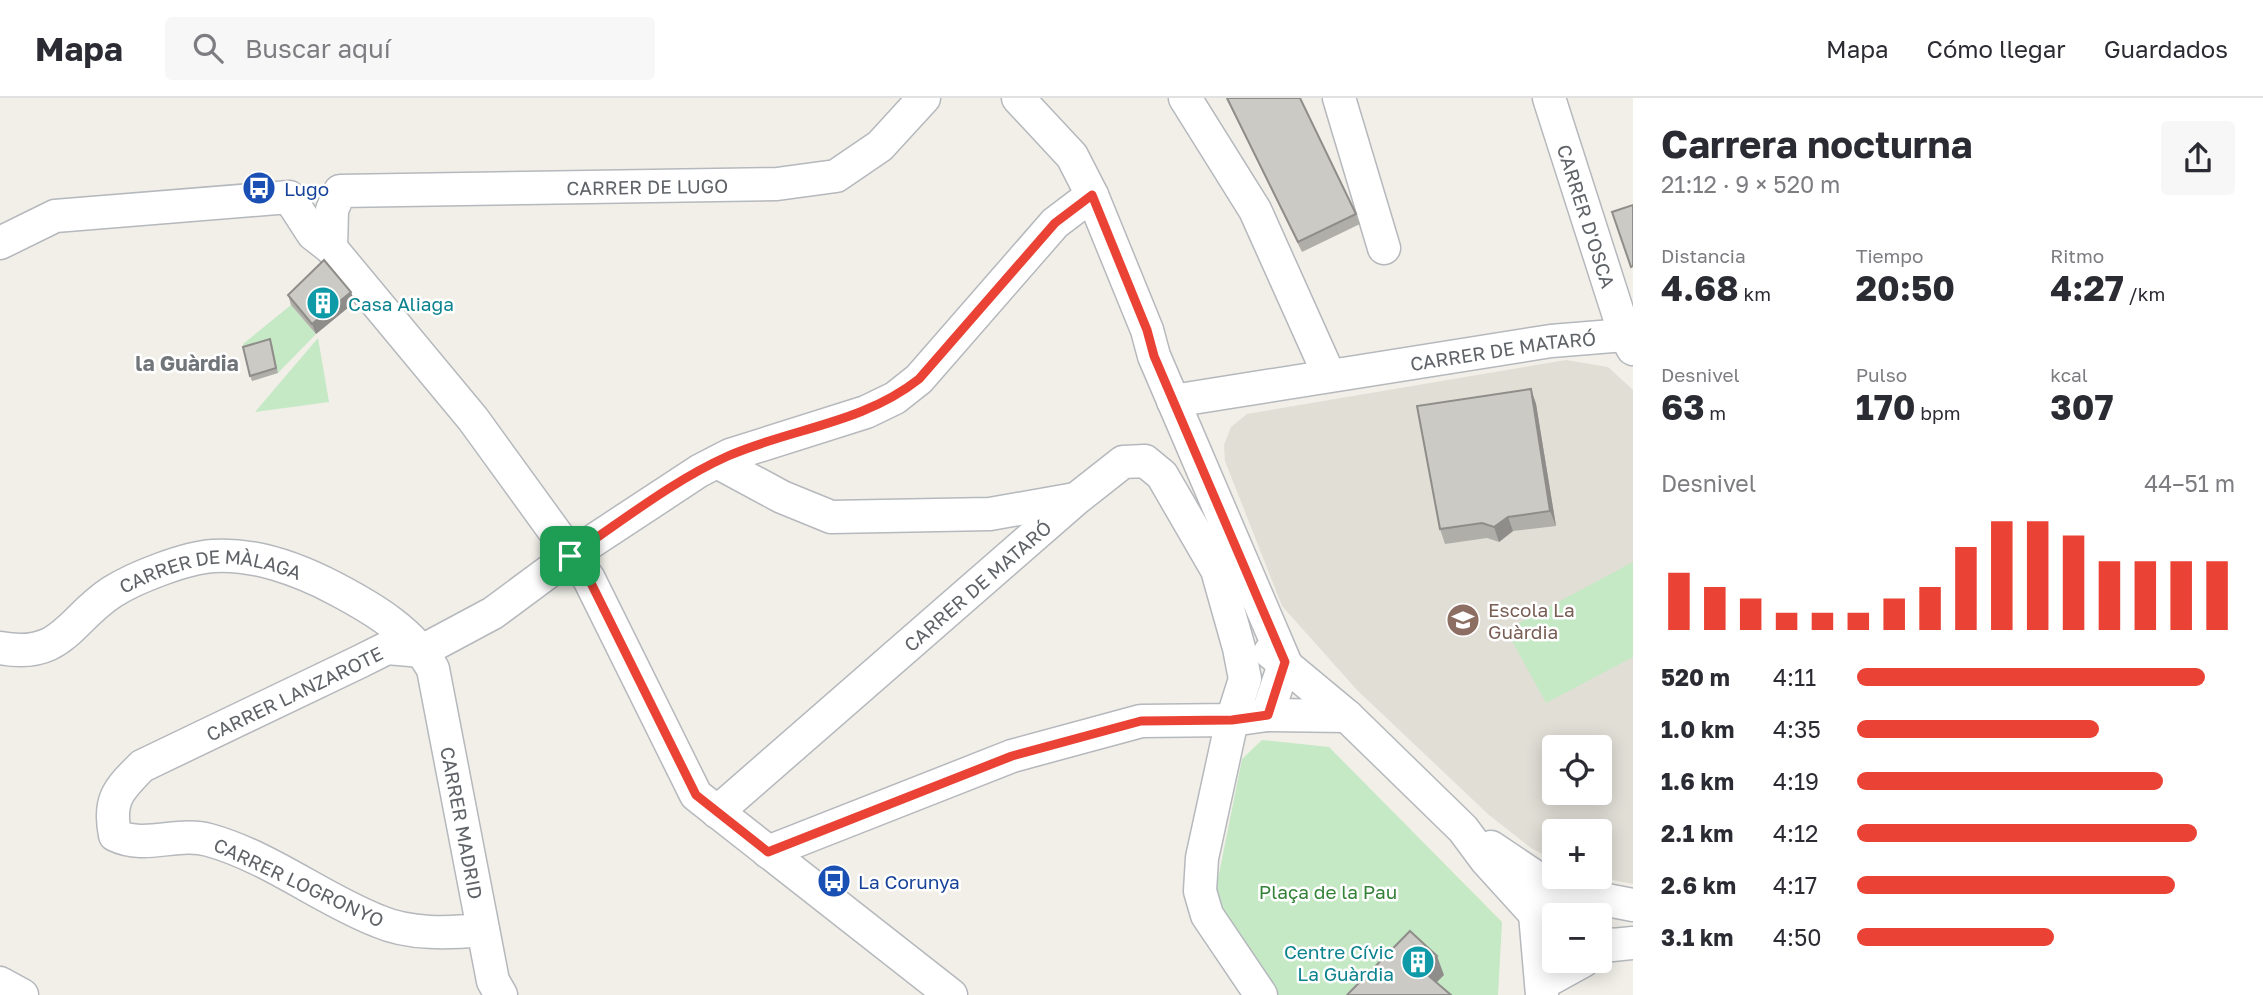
<!DOCTYPE html>
<html lang="es">
<head>
<meta charset="utf-8">
<style>
	:root { --surface:#fff; --page:#f7f7f7; --text:#2b2b33; --muted:#7c7c81; --line:#e1e1e2; --accent:#ea4335 }
	body { margin:0; font-family:"Golos Text",sans-serif; background:var(--page); color:var(--text); height:100vh; display:flex; flex-direction:column; font-size:26px; white-space:nowrap }
	* { box-sizing:border-box; margin:0 }
	p { font-size:23px; color:var(--muted) }
	.icon { flex:none; width:38px; height:38px; fill:none; stroke:currentColor; stroke-width:2; stroke-linecap:round; stroke-linejoin:round }
	.map { position:relative; flex:1; overflow:hidden }
	.details { display:flex; flex-direction:column; background:var(--surface); width:630px }
	.details>* { flex:none }
	.tools { position:absolute; left:1542px; top:637px; display:grid; gap:14px }
	.tools a { display:grid; place-items:center; width:70px; height:70px; border-radius:7px; background:var(--surface); box-shadow:0 4px 18px #0003; font-size:35px }
	.pin { position:absolute; display:grid; place-items:center; width:60px; height:60px; color:#fff; margin:-30px; border-radius:14px; box-shadow:0 4px 10px #0006 }
	.round { display:grid; place-items:center; flex:none; width:74px; height:74px; border-radius:7px; background:var(--page) }
	.summary { display:flex; align-items:center; justify-content:space-between; height:119px; padding:0 28px }
	h1 { font-size:38px; font-weight:700; line-height:52px }
	.figures { display:grid; grid-template-columns:repeat(3,1fr); gap:10px; height:119px; padding:7px 28px }
	.figures div { display:grid; align-content:center }
	.figures b { font-size:35px; font-weight:700 }
	.figures small { font-size:19px; font-weight:400 }
	.figures p { font-size:19px }
	.chart { height:196px; padding:14px 28px }
	.chart p { display:flex; justify-content:space-between }
	.chart svg { width:100%; height:126px; margin-top:7px; stroke:var(--accent); stroke-width:6 }
	ul { padding:0 28px; list-style:none; font-size:23px }
	li { display:grid; grid-template-columns:112px 84px 1fr; align-items:center; height:52px }
	li i { height:18px; border-radius:9px; background:var(--accent) }
	header { display:flex; align-items:center; gap:42px; box-sizing:border-box; height:98px; padding:0 35px; background:var(--surface); border-bottom:2px solid var(--line) }
	header strong { font-size:33px }
	nav { display:flex; gap:38px; margin-inline-start:auto; font-size:24px }
	.search { width:490px; height:63px; background:var(--page); display:flex; align-items:center; gap:18px; box-sizing:border-box; padding:0 24px; border-radius:7px; color:var(--muted); font-size:26px }
	main { display:flex; flex:1; min-height:0 }
	.map>svg:first-child { display:block }
	.education { fill:#e1ded6; fill-rule:evenodd }
	.green { fill:#c5e8c5 }
	.lines { fill:none; stroke-linecap:round; stroke-linejoin:round }
	.street-casing { stroke:#b5b8bc; stroke-width:35 }
	.street { stroke:#fff; stroke-width:32 }
	.wall { fill:#afaea9 }
	.shaded-wall { fill:#8f8d8a }
	.building { fill:#cccac5; stroke:#8f8d8a; stroke-width:2 }
	.route-casing { stroke:#fff; stroke-width:14 }
	.route { stroke:#ea4335; stroke-width:9 }
	.labels { text-anchor:middle; dominant-baseline:central; stroke-width:5; stroke-linejoin:round; paint-order:stroke }
	.street-label { font-size:19px; fill:#5f6368; stroke:#fff }
	.transit-label { font-size:19px; fill:#164399; stroke:#fff; text-anchor:start }
	.culture-label { font-size:19px; fill:#0d838f; stroke:#fff; text-anchor:start }
	.education-label { font-size:19px; fill:#785e54; stroke:#fff; text-anchor:start }
	.park-label { font-size:19px; fill:#348238; stroke:#fff }
	.neighbourhood-label { font-size:21px; font-weight:bold; fill:#70757a; stroke:#fff }
</style>
</head>
<body>
<header>
<strong>Mapa</strong>
<div class="search"><svg class="icon" aria-label="search" viewBox="0 0 24 24"><circle cx="10" cy="10" r="6"/><path d="M15 15l6 6"/></svg>Buscar aquí</div>
<nav><a>Mapa</a><a>Cómo llegar</a><a>Guardados</a></nav>
</header>
<main>
<div class="map">
<svg width="1633" height="897" viewBox="0 0 1633 897">
	<rect width="100%" height="100%" fill="#f1efe8"/>
	<path class="education" d="M1566 262 1608 269 1633 292V786L1598 779 1600 733H1554V762L1531 750 1489 717 1357 592 1282 508 1225 363 1224 347 1231 329 1247 316ZM1554 649H1600V695H1554Z"/>
	<path class="green" d="M291 207 316 236 278 275 272 247 245 254 243 246Z
		M318 240 329 304 255 314Z
		M1633 464V559L1546 605 1506 532Z
		M1262 642 1329 649 1502 824 1498 897H1276L1231 832 1215 796 1242 661Z"/>
	<g class="lines">
		<defs>
			<g id="street">
				<path d="M1018 0 1072 58 1092 97 1147 232 1154 258 1285 564 1267 617"/>
				<path d="M1185 0 1255 112 1329 277"/>
				<path d="M1339 0 1384 150"/>
				<path id="s1" d="M1549 0 1625 237 1633 251"/>
				<path d="M0 145 55 118 289 99 313 136 331 150 473 321 589 481 696 697 951 897"/>
				<path id="s2" d="M331 150 332 112 340 93 777 86 836 78 880 48 924 0"/>
				<path id="s3" d="M1173 303 1551 243 1625 237"/>
				<path d="M717 364 782 399 831 419 990 416 1075 401"/>
				<path id="s4" d="M0 550C62 562 69 522 112 494 136 479 185 460 213 458 254 455 300 472 336 491 372 510 413 534 433 571L493 883 501 897"/>
				<path d="M1270 554 1347 618 1463 731 1486 762 1535 816 1554 826"/>
				<path id="s5" d="M717 714 1076 401 1123 364 1145 363 1162 377 1217 472 1239 550 1245 581 1232 622 1202 760 1200 793 1207 817 1261 897"/>
				<path d="M1491 749 1555 792 1633 807"/>
				<path d="M768 754 1012 658 1141 623 1232 622 1267 617 1347 618"/>
				<path id="s6" d="M483 832C449 835 410 837 378 823 320 800 270 759 209 742 178 733 145 752 115 737 108 702 118 692 142 668L359 564 387 550 422 553 493 515 570 458 699 373 730 357 866 314 895 300 919 281 1055 125 1092 97"/>
				<path d="M1600 844 1612 847 1633 845"/>
				<path d="M0 885 22 897"/>
				<path d="M1543 885 1583 863"/>
				<path d="M1542 897 1535 816 1544 805"/>
			</g>
		</defs>
		<use href="#street" class="street-casing"/>
		<use href="#street" class="street"/>
	</g>
	<path class="wall" d="M1226 0H1300L1356 116 1360 126 1302 154Z
		M288 197 355 204 316 236 291 207Z
		M272 246 278 275 252 283 250 278Z
		M1531 291 1536 306 1556 428 1513 433 1499 444 1487 440 1445 446 1440 431Z"/>
	<path class="shaded-wall" d="M351 194 355 204 316 236 312 226Z
		M1531 291 1536 306 1556 428 1550 413Z
		M1508 419 1513 433 1499 444 1494 429Z
		M1437 858 1444 877 1430 891 1423 873Z"/>
	<path class="building" d="M1227 0H1300L1356 116 1298 144Z
		M1633 107V168L1631 169 1612 114Z
		M324 162 351 194 312 226 288 197Z
		M270 241 276 270 250 278 243 249Z
		M1531 291 1550 413 1508 419 1494 429 1482 425 1440 431 1417 308Z
		M1410 833 1437 858 1423 873 1451 897H1347Z"/>
	<g class="lines">
		<defs>
			<path id="route" d="M1092 97 1147 232 1154 258 1285 564 1268 617 1232 622 1141 623 1012 658 768 754 696 697 589 481 570 458C621 424 672 383 728 358 792 330 862 326 919 281L1055 125Z"/>
		</defs>
		<use href="#route" class="route-casing"/>
		<use href="#route" class="route"/>
	</g>
	<defs>
		<symbol id="bus-disc" viewBox="-11 -11 22 22"><circle r="9.5" fill="#1a4fb4" stroke="#fff"/><path d="M-5-6H5V4H4V6H2V4H-2V6H-4V4H-5ZM-3.5-4V0h7V-4ZM-3.5 1.2v1.5H-2V1.2ZM2 1.2v1.5H3.5V1.2Z" fill="#fff"/></symbol>
		<symbol id="building-disc" viewBox="-11 -11 22 22"><circle r="9.5" fill="#0f9aa8" stroke="#fff"/><path d="M-4-6H4V6H1V3H-1V6H-4ZM-2.5-4.3h1.7v1.8h-1.7ZM.8-4.3h1.7v1.8H.8ZM-2.5-1h1.7V.8h-1.7ZM.8-1h1.7V.8H.8Z" fill="#fff"/></symbol>
		<symbol id="school-disc" viewBox="-11 -11 22 22"><circle r="9.5" fill="#8d6e63" stroke="#fff"/><path d="M0-5L7-2L0 1L-7-2ZM-4 1L0 2.5L4 1V4Q0 6-4 4Z" fill="#fff"/></symbol>
	</defs>
	<g fill-rule="evenodd">
		<use href="#bus-disc" x="240" y="71" width="38" height="38"/>
		<use href="#building-disc" x="304" y="186" width="38" height="38"/>
		<use href="#school-disc" x="1444" y="503" width="38" height="38"/>
		<use href="#bus-disc" x="815" y="764" width="38" height="38"/>
		<use href="#building-disc" x="1399" y="845" width="38" height="38"/>
	</g>
	<g class="labels">
		<g class="street-label">
			<text stroke="none"><textPath href="#s2" startOffset="366">CARRER DE LUGO</textPath></text>
			<text stroke="none"><textPath href="#s1" startOffset="124">CARRER D'OSCA</textPath></text>
			<text stroke="none"><textPath href="#s3" startOffset="334">CARRER DE MATARÓ</textPath></text>
			<text stroke="none"><textPath href="#s4" startOffset="236">CARRER DE MÀLAGA</textPath></text>
			<text stroke="none"><textPath href="#s5" startOffset="345">CARRER DE MATARÓ</textPath></text>
			<text stroke="none"><textPath href="#s6" startOffset="637">CARRER LANZAROTE</textPath></text>
			<text stroke="none"><textPath href="#s4" startOffset="653">CARRER MADRID</textPath></text>
			<text transform="translate(299 784) rotate(25)">CARRER LOGRONYO</text>
		</g>
		<g class="transit-label">
			<text x="284" y="90">Lugo</text>
			<text x="858" y="783">La Corunya</text>
		</g>
		<g class="culture-label">
			<text x="348" y="205">Casa Aliaga</text>
			<text x="1394" y="853" text-anchor="end">Centre Cívic<tspan x="1394" dy="22">La Guàrdia</tspan></text>
		</g>
		<g class="education-label">
			<text x="1488" y="511">Escola La<tspan x="1488" dy="22">Guàrdia</tspan></text>
		</g>
		<g class="park-label">
			<text x="1328" y="793">Plaça de la Pau</text>
		</g>
		<g class="neighbourhood-label">
			<text x="187" y="265">la Guàrdia</text>
		</g>
	</g>
</svg>
<div class="tools">
<a><svg class="icon" aria-label="locate" viewBox="0 0 24 24"><circle cx="12" cy="12" r="6"/><path d="M12 2v4M12 18v4M2 12h4M18 12h4"/></svg></a>
<a>+</a>
<a>−</a>
</div>
<div class="pin" style="left:570px;top:458px;background:#1e9e55"><svg class="icon" aria-label="arrive" viewBox="0 0 24 24"><path d="M6 21V4h12l-3 4 3 4H6"/></svg></div>
</div>
<section class="details">
<div class="summary"><div><h1>Carrera nocturna</h1><p>21:12 · 9 × 520 m</p></div><a class="round"><svg class="icon" aria-label="share" viewBox="0 0 24 24"><path d="M12 15V3M7 8l5-5 5 5M5 13v7h14v-7"/></svg></a></div>
<div class="figures">
<div><p>Distancia</p><b>4.68<small> km</small></b></div>
<div><p>Tiempo</p><b>20:50</b></div>
<div><p>Ritmo</p><b>4:27<small> /km</small></b></div>
</div>
<div class="figures">
<div><p>Desnivel</p><b>63<small> m</small></b></div>
<div><p>Pulso</p><b>170<small> bpm</small></b></div>
<div><p>kcal</p><b>307</b></div>
</div>
<div class="chart"><p><span>Desnivel</span>44–51 m</p>
<svg viewBox="0 0 160 44" preserveAspectRatio="none"><path d="M5 44V24M15 44V29M25 44V33M35 44V38M45 44V38M55 44V38M65 44V33M75 44V29M85 44V15M95 44V6M105 44V6M115 44V11M125 44V20M135 44V20M145 44V20M155 44V20"/></svg>
</div>
<ul>
<li><b>520 m</b>4:11<i style="width:92%"></i></li>
<li><b>1.0 km</b>4:35<i style="width:64%"></i></li>
<li><b>1.6 km</b>4:19<i style="width:81%"></i></li>
<li><b>2.1 km</b>4:12<i style="width:90%"></i></li>
<li><b>2.6 km</b>4:17<i style="width:84%"></i></li>
<li><b>3.1 km</b>4:50<i style="width:52%"></i></li>
</ul>
</section>
</main>
</body>
</html>
